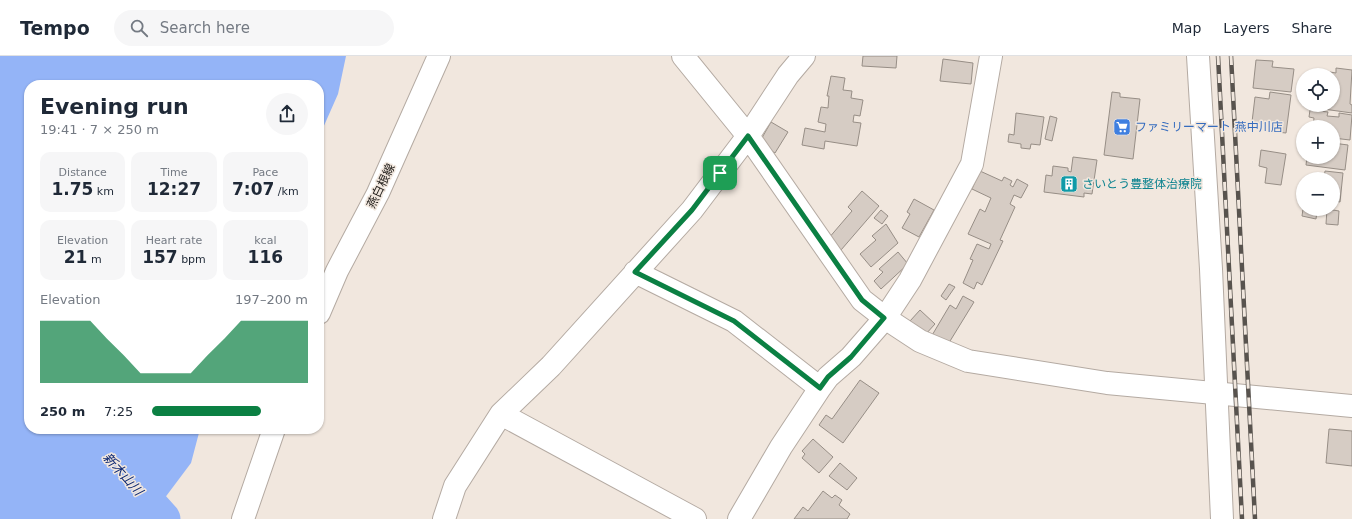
<!DOCTYPE html>
<html lang="en">
<head>
<meta charset="utf-8">
<style>
	:root { --surface:#fff; --page:#f6f6f7; --text:#1f2937; --muted:#747a83; --line:#e0e1e3; --accent:#0b8043 }
	body { margin:0; font-family:"DejaVu Sans","Noto Sans JP",sans-serif; background:var(--page); color:var(--text); height:100vh; display:flex; flex-direction:column; font-size:15px; white-space:nowrap }
	* { box-sizing:border-box; margin:0 }
	p { font-size:13px; color:var(--muted) }
	.icon { flex:none; width:22px; height:22px; fill:none; stroke:currentColor; stroke-width:2; stroke-linecap:round; stroke-linejoin:round }
	.map { position:relative; flex:1; overflow:hidden }
	.details { position:absolute; left:24px; top:24px; width:300px; height:354px; display:flex; flex-direction:column; background:var(--surface); border-radius:16px; box-shadow:0 1px 3px #0004 }
	.details>* { flex:none }
	.controls { position:absolute; left:1296px; top:12px; display:grid; gap:8px }
	.controls a { display:grid; place-items:center; width:44px; height:44px; border-radius:50%; background:var(--surface); box-shadow:0 1px 3px #0004; font-size:20px }
	.pin { position:absolute; display:grid; place-items:center; width:34px; height:34px; color:#fff; margin:-17px; border-radius:8px; box-shadow:0 2px 6px #0006 }
	.round { display:grid; place-items:center; flex:none; width:42px; height:42px; border-radius:21px; background:var(--page) }
	.head { display:flex; align-items:center; justify-content:space-between; height:68px; padding:0 16px }
	h1 { font-size:22px; font-weight:700; line-height:30px }
	.figures { display:grid; grid-template-columns:repeat(3,1fr); gap:6px; height:68px; padding:4px 16px }
	.figures div { display:grid; align-content:center; border-radius:10px; background:var(--page); text-align:center }
	.figures b { font-size:17px; font-weight:700 }
	.figures small { font-size:11px; font-weight:400 }
	.figures p { font-size:11px }
	.chart { height:112px; padding:8px 16px }
	.chart p { display:flex; justify-content:space-between }
	.chart svg { width:100%; height:72px; margin-top:4px; fill:var(--accent); opacity:.7 }
	ul { padding:0 16px; list-style:none; font-size:13px }
	li { display:grid; grid-template-columns:64px 48px 1fr; align-items:center; height:30px }
	li i { height:10px; border-radius:5px; background:var(--accent) }
	header { display:flex; align-items:center; gap:24px; box-sizing:border-box; height:56px; padding:0 20px; background:var(--surface); border-bottom:1px solid var(--line) }
	header strong { font-size:19px }
	nav { display:flex; gap:22px; margin-inline-start:auto; font-size:14px }
	.search { width:280px; height:36px; background:var(--page); display:flex; align-items:center; gap:10px; box-sizing:border-box; padding:0 14px; border-radius:22px; color:var(--muted); font-size:15px }
	.map>svg:first-child { display:block }
	.water { fill:#94b4f7 }
	.lines { fill:none; stroke-linecap:round; stroke-linejoin:round }
	.river { stroke:#94b4f7; stroke-width:35 }
	.building { fill:#d6ccc4; stroke:#978e86 }
	.minor-casing { stroke:#b4aaa2; stroke-width:24 }
	.tertiary-casing { stroke:#b4aaa2; stroke-width:24 }
	.secondary-casing { stroke:#b4aaa2; stroke-width:24 }
	.minor { stroke:#fff; stroke-width:22 }
	.tertiary { stroke:#fff; stroke-width:22 }
	.secondary { stroke:#fff; stroke-width:22 }
	.rail-casing { stroke:#58534e; stroke-width:4.5 }
	.rail { stroke:#f1e7de; stroke-width:3; stroke-dasharray:9; stroke-linecap:butt }
	.route-casing { stroke:#fff; stroke-width:8 }
	.route { stroke:#0b8043; stroke-width:5 }
	.labels { text-anchor:middle; dominant-baseline:central; stroke-width:3; stroke-linejoin:round; paint-order:stroke }
	.shop-label { font-size:12px; fill:#366cbe; stroke:#f1e7de; text-anchor:start }
	.culture-label { font-size:12px; fill:#0d838f; stroke:#f1e7de; text-anchor:start }
	.street-label { font-size:12px; fill:#1d1a17; stroke:#f1e7de }
	.water-label { font-size:13px; font-style:italic; fill:#0e2973; stroke:#f1e7de }
</style>
</head>
<body>
<header>
<strong>Tempo</strong>
<div class="search"><svg class="icon" aria-label="search" viewBox="0 0 24 24"><circle cx="10" cy="10" r="6"/><path d="M15 15l6 6"/></svg>Search here</div>
<nav><a>Map</a><a>Layers</a><a>Share</a></nav>
</header>
<div class="map">
<svg width="1352" height="463" viewBox="0 0 1352 463">
	<rect width="100%" height="100%" fill="#f1e7de"/>
	<path class="water" d="M0 0H346L338 38 319 81V29H29V373H200L191 407 149 463H0Z"/>
	<g class="lines">
		<path class="river" d="M82 373 163 463"/>
	</g>
	<path class="building" d="M863 0H897L896 12 862 10Z
		M943 3 973 7 971 28 940 25Z
		M1256 4 1273 5 1272 11 1294 13 1291 36 1253 32Z
		M1336 12 1352 14 1350 48 1352 49V57L1309 51V49H1333V19H1329L1330 16 1336 17Z
		M831 20 845 22 843 34 852 35 851 42 863 44 860 60 854 59 853 66 861 67 857 90 825 85 824 93 802 89 805 72 825 76 826 68 818 66 821 51 828 52 829 40H827Z
		M1112 36 1120 37V41L1140 43 1133 103 1104 99Z
		M1270 36 1291 39 1286 77 1268 75V68L1252 66 1255 41 1269 43Z
		M1310 54 1328 56 1327 60 1339 61V57L1352 59 1350 84 1333 82V71H1313L1314 62 1309 61Z
		M1016 57 1044 61 1040 89 1031 88 1030 93 1021 92V88L1008 86 1009 78 1014 79Z
		M1050 60 1057 62 1052 85 1045 83Z
		M771 66 788 76 775 97 759 87Z
		M1333 87 1348 89 1345 114 1306 109 1307 101H1333Z
		M1261 94 1286 98 1281 129 1265 127 1267 112 1259 110Z
		M1073 101 1097 104 1092 138 1084 137V141L1044 136 1046 119 1052 120 1053 110 1068 112V115L1071 116Z
		M980 115 1002 125 1004 121 1012 125 1010 129 1013 131 1017 123 1028 129 1021 142 1014 139 1010 148 1015 151 1000 184 1003 185 982 229 977 226 974 233 963 227 973 204 970 203 977 188 989 193 991 188 968 178 980 153 985 156 991 142 972 133Z
		M1325 115 1343 117 1340 146 1333 145V123H1324Z
		M862 135 879 150 841 194 828 183 852 155 848 151Z
		M914 143 934 154 919 181 902 172 910 158 907 156Z
		M1303 153 1317 155 1316 163 1302 160Z
		M1327 153 1339 155 1338 169 1326 168Z
		M881 154 888 160 882 168 874 162Z
		M886 168 898 187 871 211 860 198 876 184 872 180Z
		M898 196 908 208 881 233 874 225 883 216 879 213Z
		M949 228 955 231 946 244 941 240Z
		M963 240 974 246 947 290 931 281 950 249 956 253Z
		M920 254 935 268 925 279 910 265Z
		M860 324 879 337 843 387 819 369 826 359 832 363Z
		M1329 373 1352 375V410L1326 407Z
		M813 383 833 401 819 417 802 402 805 398 802 395Z
		M840 407 857 422 847 434 829 420Z
		M823 435 832 442 835 439 842 444 839 449 850 458 847 463H794L803 451 808 455Z"/>
	<g class="lines">
		<defs>
			<path id="minor" d="M683 0 748 80 862 244 885 262 920 285 968 305 1107 327 1352 350
				M635 216 734 265 820 332
				M501 358 695 463
				M444 463 455 430 501 358 551 310 692 154 748 80 788 19 804 0
				M739 463 781 391 820 332 828 321 851 301 885 262"/>
			<path id="tertiary" d="M1198 0 1211 213 1222 463
				M885 262 910 224 972 108 991 0"/>
			<path id="secondary" d="M319 257 337 215 378 137 439 0
				M243 463 274 373"/>
		</defs>
		<use href="#minor" class="minor-casing"/>
		<use href="#tertiary" class="tertiary-casing"/>
		<use href="#secondary" class="secondary-casing"/>
		<use href="#minor" class="minor"/>
		<use href="#tertiary" class="tertiary"/>
		<use href="#secondary" class="secondary"/>
		<defs>
			<path id="rail" d="M1218 0 1242 463
				M1231 0 1255 463"/>
		</defs>
		<use href="#rail" class="rail-casing"/>
		<use href="#rail" class="rail"/>
	</g>
	<g class="lines">
		<defs>
			<path id="route" d="M748 80 862 244 884 262 851 301 828 321 820 332 734 265 635 216 692 154Z"/>
		</defs>
		<use href="#route" class="route-casing"/>
		<use href="#route" class="route"/>
	</g>
	<defs>
		<symbol id="supermarket-square" viewBox="-11 -11 22 22"><rect x="-9" y="-9" width="18" height="18" rx="4" fill="#3f7fe0" stroke="#f1e7de"/><path d="M-6-5.5h2.5l.6 2H6L4.5 2H-2.5L-4.4-4H-6ZM-1.5 3.2a1.3 1.3 0 1 0 .1 0ZM3 3.2a1.3 1.3 0 1 0 .1 0Z" fill="#fff"/></symbol>
		<symbol id="building-square" viewBox="-11 -11 22 22"><rect x="-9" y="-9" width="18" height="18" rx="4" fill="#0f9aa8" stroke="#f1e7de"/><path d="M-4-6H4V6H1V3H-1V6H-4ZM-2.5-4.3h1.7v1.8h-1.7ZM.8-4.3h1.7v1.8H.8ZM-2.5-1h1.7V.8h-1.7ZM.8-1h1.7V.8H.8Z" fill="#fff"/></symbol>
	</defs>
	<g fill-rule="evenodd">
		<use href="#supermarket-square" x="1112" y="61" width="20" height="20"/>
		<use href="#building-square" x="1059" y="118" width="20" height="20"/>
	</g>
	<g class="labels">
		<g class="shop-label">
			<text x="1135" y="71">ファミリーマート 燕中川店</text>
		</g>
		<g class="culture-label">
			<text x="1082" y="128">さいとう豊整体治療院</text>
		</g>
		<g class="street-label">
			<text transform="translate(381 130) rotate(-64)">燕白根線</text>
		</g>
		<g class="water-label">
			<text transform="translate(123 418) rotate(48)">新木山川</text>
		</g>
	</g>
</svg>
<div class="controls">
<a><svg class="icon" aria-label="locate" viewBox="0 0 24 24"><circle cx="12" cy="12" r="6"/><path d="M12 2v4M12 18v4M2 12h4M18 12h4"/></svg></a>
<a>+</a>
<a>−</a>
</div>
<div class="pin" style="left:720px;top:117px;background:#1e9e55"><svg class="icon" aria-label="arrive" viewBox="0 0 24 24"><path d="M6 21V4h12l-3 4 3 4H6"/></svg></div>
<section class="details">
<div class="head"><div><h1>Evening run</h1><p>19:41 · 7 × 250 m</p></div><a class="round"><svg class="icon" aria-label="share" viewBox="0 0 24 24"><path d="M12 15V3M7 8l5-5 5 5M5 13v7h14v-7"/></svg></a></div>
<div class="figures">
<div><p>Distance</p><b>1.75<small> km</small></b></div>
<div><p>Time</p><b>12:27</b></div>
<div><p>Pace</p><b>7:07<small> /km</small></b></div>
</div>
<div class="figures">
<div><p>Elevation</p><b>21<small> m</small></b></div>
<div><p>Heart rate</p><b>157<small> bpm</small></b></div>
<div><p>kcal</p><b>116</b></div>
</div>
<div class="chart"><p><span>Elevation</span>197–200 m</p>
<svg viewBox="0 0 160 44" preserveAspectRatio="none"><path d="M0 44V6L10 6L20 6L30 6L40 17L50 27L60 38L70 38L80 38L90 38L100 27L110 17L120 6L130 6L140 6L150 6L160 6V44z"/></svg>
</div>
<ul>
<li><b>250 m</b>7:25<i style="width:70%"></i></li>
</ul>
</section>
</div>
</body>
</html>
